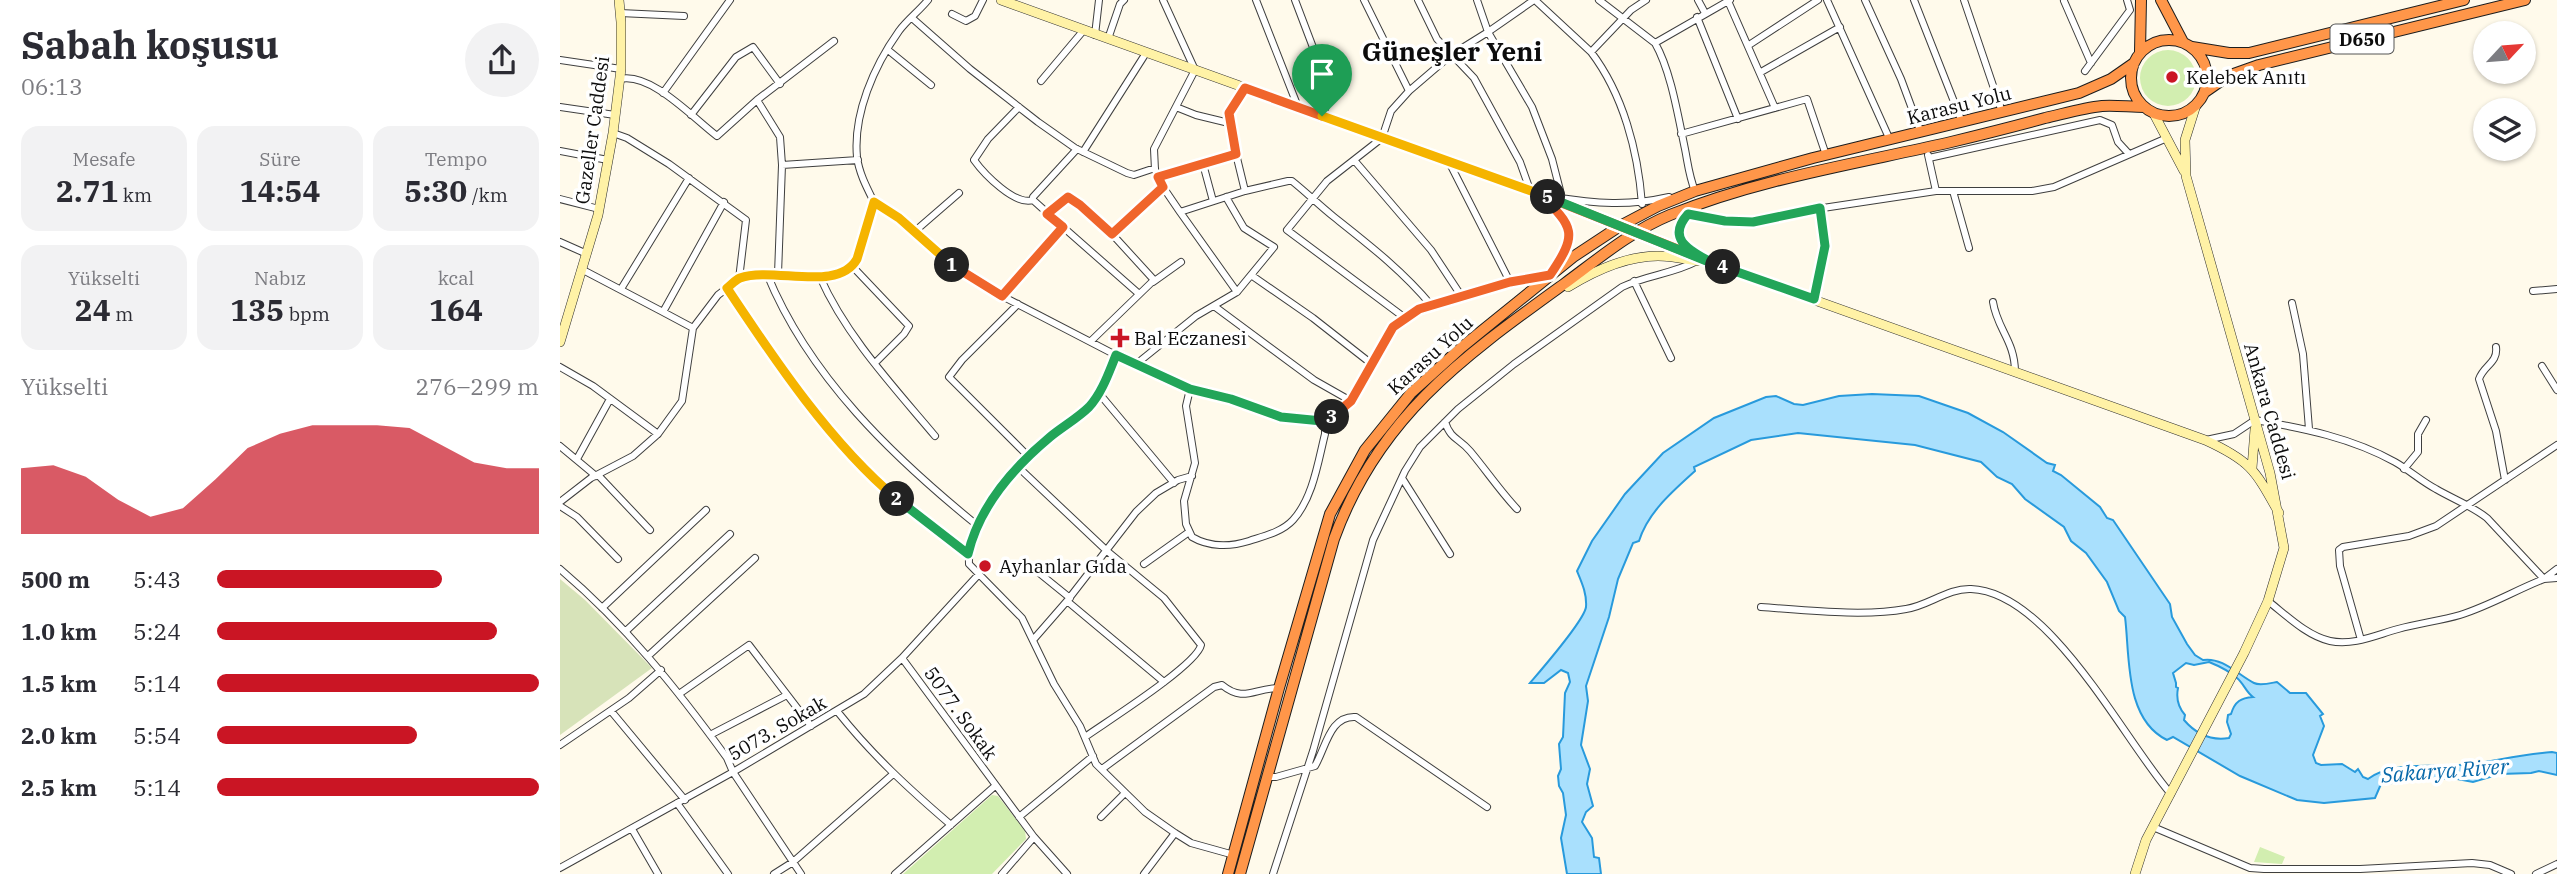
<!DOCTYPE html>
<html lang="tr">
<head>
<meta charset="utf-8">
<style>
	:root { --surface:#fff; --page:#f2f2f3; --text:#2b2b33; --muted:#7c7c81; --accent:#ca1524 }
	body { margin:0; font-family:"IBM Plex Serif",serif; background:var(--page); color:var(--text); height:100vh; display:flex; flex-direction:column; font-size:26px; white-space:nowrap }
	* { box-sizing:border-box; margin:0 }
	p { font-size:23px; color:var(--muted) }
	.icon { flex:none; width:38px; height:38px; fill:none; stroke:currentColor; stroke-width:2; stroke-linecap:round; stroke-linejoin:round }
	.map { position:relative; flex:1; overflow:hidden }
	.drawer { display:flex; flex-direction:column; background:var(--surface); width:560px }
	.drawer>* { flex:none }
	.needle { width:46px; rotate:64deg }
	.buttons { position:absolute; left:1913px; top:21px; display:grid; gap:14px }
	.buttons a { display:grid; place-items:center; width:63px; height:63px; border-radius:50%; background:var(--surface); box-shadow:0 2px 5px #0004; font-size:35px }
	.pin { position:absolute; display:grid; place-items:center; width:60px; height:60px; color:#fff; margin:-72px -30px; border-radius:50% 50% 50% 0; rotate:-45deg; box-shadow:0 0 7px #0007 }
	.pin .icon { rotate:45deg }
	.km { position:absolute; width:35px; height:35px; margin:-18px; border-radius:50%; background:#222; color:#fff; font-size:19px; line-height:35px; text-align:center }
	.round { display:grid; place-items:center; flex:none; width:74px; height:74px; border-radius:37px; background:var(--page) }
	.headline { display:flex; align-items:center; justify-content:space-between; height:119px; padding:0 21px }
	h1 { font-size:38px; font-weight:700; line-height:52px }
	.metrics { display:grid; grid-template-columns:repeat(3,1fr); gap:10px; height:119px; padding:7px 21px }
	.metrics div { display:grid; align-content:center; border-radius:18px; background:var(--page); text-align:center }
	.metrics b { font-size:30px; font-weight:700 }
	.metrics small { font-size:19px; font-weight:400 }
	.metrics p { font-size:19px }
	.chart { height:196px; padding:14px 21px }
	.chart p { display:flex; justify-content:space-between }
	.chart svg { width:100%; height:126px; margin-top:7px; fill:var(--accent); opacity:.7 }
	ul { padding:0 21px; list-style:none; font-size:23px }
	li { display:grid; grid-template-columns:112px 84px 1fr; align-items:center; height:52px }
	li i { height:18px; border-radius:9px; background:var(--accent) }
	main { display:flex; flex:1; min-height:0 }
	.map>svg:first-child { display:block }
	.green { fill:#d2eeb0 }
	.cemetery { fill:#d7e3b9 }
	.water { fill:#a9e0fd; stroke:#289adc; stroke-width:2; fill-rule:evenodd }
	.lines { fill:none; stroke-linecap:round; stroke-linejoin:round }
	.street-casing { stroke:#3f3f3f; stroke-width:8 }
	.secondary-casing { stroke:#2e2e2e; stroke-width:10 }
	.highway-casing { stroke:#1d1d1d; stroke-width:12 }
	.street { stroke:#fff; stroke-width:6 }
	.secondary { stroke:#fff2a6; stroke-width:9 }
	.highway { stroke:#ff9649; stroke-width:10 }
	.split-1-casing { stroke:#fff; stroke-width:14 }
	.split-2-casing { stroke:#fff; stroke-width:14 }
	.split-3-casing { stroke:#fff; stroke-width:14 }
	.split-4-casing { stroke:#fff; stroke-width:14 }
	.split-5-casing { stroke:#fff; stroke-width:14 }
	.split-6-casing { stroke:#fff; stroke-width:14 }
	.split-1 { stroke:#f0652b; stroke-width:9 }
	.split-2 { stroke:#f5b400; stroke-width:9 }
	.split-3 { stroke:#22a559; stroke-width:9 }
	.split-4 { stroke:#f0652b; stroke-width:9 }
	.split-5 { stroke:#22a559; stroke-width:9 }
	.split-6 { stroke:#f5b400; stroke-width:9 }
	.poi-dot { fill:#ca1524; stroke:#fff; stroke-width:2.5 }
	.labels { text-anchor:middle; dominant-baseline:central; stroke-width:7; stroke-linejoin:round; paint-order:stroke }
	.shield { fill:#fff; stroke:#555; stroke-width:2 }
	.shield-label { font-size:18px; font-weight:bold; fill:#0c0c0c }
	.poi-label { font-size:19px; fill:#0c0c0c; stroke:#fff; text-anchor:start }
	.street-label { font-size:19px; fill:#0c0c0c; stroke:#fff }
	.water-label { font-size:21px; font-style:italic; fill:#0869aa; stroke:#fff }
	.district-label { font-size:26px; font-weight:bold; fill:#0c0c0c; stroke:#fff }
</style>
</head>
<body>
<main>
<section class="drawer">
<div class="headline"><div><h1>Sabah koşusu</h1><p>06:13</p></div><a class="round"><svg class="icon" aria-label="share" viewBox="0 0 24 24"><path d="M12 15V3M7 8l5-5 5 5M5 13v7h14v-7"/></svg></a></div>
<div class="metrics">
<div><p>Mesafe</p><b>2.71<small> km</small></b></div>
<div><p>Süre</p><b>14:54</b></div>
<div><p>Tempo</p><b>5:30<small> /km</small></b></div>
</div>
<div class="metrics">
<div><p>Yükselti</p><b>24<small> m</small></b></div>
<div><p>Nabız</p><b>135<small> bpm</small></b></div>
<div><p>kcal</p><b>164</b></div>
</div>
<div class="chart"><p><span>Yükselti</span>276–299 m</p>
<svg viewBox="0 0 160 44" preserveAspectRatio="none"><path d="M0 44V21L10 20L20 24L30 32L40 38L50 35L60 25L70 14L80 9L90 6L100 6L110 6L120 7L130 13L140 19L150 21L160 21V44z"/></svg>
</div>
<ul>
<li><b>500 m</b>5:43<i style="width:70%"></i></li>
<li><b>1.0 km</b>5:24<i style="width:87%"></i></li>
<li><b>1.5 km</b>5:14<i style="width:100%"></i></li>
<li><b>2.0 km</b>5:54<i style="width:62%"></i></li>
<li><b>2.5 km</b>5:14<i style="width:100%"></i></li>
</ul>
</section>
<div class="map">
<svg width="1997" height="874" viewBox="0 0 1997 874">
	<rect width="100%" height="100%" fill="#fffaeb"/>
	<path class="green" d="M1580 78a28 28 0 1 1 56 0a28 28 0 1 1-56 0Z
		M432 795 438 796 465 831 466 839 432 874H343Z
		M1700 847 1725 857 1722 864 1694 862Z"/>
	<path class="cemetery" d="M0 579 25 600 92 668 0 735Z"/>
	<path class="water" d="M1312 394 1359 396 1408 413 1443 432 1487 463 1495 465 1493 471 1501 475 1540 507 1547 518 1553 520 1610 604 1612 617 1627 644 1635 655 1643 660C1663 657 1678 675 1694 683 1700 686 1711 683 1717 682L1730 693H1746L1763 714 1760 716 1764 726 1753 755 1756 763 1761 765 1782 764 1795 772 1798 769 1803 777 1808 779C1834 760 1879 768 1912 764 1939 760 1965 754 1992 752L1997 753V775L1979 771 1971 773 1940 774 1913 782 1892 778 1821 784 1815 798 1764 803 1737 800 1680 776 1613 737 1607 740C1564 719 1570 655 1565 617L1559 611 1547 582 1526 553 1511 541 1504 527 1465 499 1452 484 1437 477 1421 462 1355 445 1238 433 1191 440 1134 467 1135 471C1113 491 1088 512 1079 541L1073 543 1058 579 1049 617 1026 686 1028 701 1021 745 1030 769 1027 784 1033 806 1026 812 1022 822 1032 838 1034 857 1039 858 1041 874H1007L1001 838 1006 815 1003 793 999 786 998 776 1001 769 999 744 1003 737 1005 693 1010 682 1008 673 1001 670 984 683H970C981 670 1024 621 1026 607 1027 594 1022 583 1017 571L1032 541 1065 494 1103 453 1154 418 1206 397 1216 396 1234 404 1243 405 1279 396ZM1649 662C1659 666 1669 671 1677 678 1684 684 1686 692 1693 697 1681 698 1675 701 1671 714L1668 715 1667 722 1671 734 1669 738C1651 741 1636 734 1624 720L1625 715C1618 707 1616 698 1618 688L1616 687V683L1613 673 1626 663 1634 665Z"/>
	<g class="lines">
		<defs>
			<path id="street" d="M603 0 635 70 594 149 595 170 603 187
				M696 0 738 107
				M735 0 765 79 767 104 762 116
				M804 0 849 91
				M858 0 877 39 914 78 960 162 970 190
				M917 0 928 32 972 107 992 159 1002 198
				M975 0 1031 52
				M1039 0 1095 43 1170 0
				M1138 0 1145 13
				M1267 0 1330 140
				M1305 0 1341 79 1361 133
				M1354 0 1402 122
				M1404 0 1442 112
				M1168 1 1215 108
				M1504 1 1531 63
				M60 13 124 16
				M392 14 406 21 415 16 423 0
				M1137 17 1178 119
				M352 18 410 69 478 122 515 148 567 173 574 175 595 168
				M535 35 539 0
				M548 39 560 4 564 0
				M1095 43C1111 71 1118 116 1125 149 1128 164 1129 176 1135 191L1133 192
				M1189 45 1258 0
				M328 50 371 85
				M0 60 61 69
				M1525 71 1570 10 1567 0
				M1201 72 1280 27
				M60 79C91 72 133 118 157 136L197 100
				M481 81 523 31
				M103 93 170 0
				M0 107 55 115
				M459 107 428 139 414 160C424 174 455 206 473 200
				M616 107 636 115 669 123
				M131 115 176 57 193 47 220 84
				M53 133 67 138 109 164 186 220 179 279
				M1121 134 1247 99 1266 155
				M0 151 48 160
				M523 152 586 53
				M676 154 669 113 685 88
				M1368 155 1376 191
				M1369 158 1540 120 1552 125 1558 142 1569 154
				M794 160 871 250 902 297
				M889 162 950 282
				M643 164 653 201
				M222 165 220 137 197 100 274 41
				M598 177 676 154 685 191
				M1393 191 1409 248
				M666 197 684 228 714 247 677 292
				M995 197C1035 204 1070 206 1109 197
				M984 198C1011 223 1018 235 995 267
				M0 199 39 209
				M314 202 339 218 386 261 442 296 575 365 630 389 671 399 721 417 762 420 771 418 791 401 833 327 859 308 950 282 988 275
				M1082 204C1078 151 1063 94 1031 52L1071 10 1086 0
				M487 214 508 197 520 205 552 234
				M1128 214 1165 221 1193 222 1243 211 1376 191H1472L1494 187 1607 138
				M503 227 578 293
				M354 232 399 193
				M0 242 27 254
				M293 267 349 326 344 334 315 363
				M23 270 103 312
				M207 274C249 377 333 457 418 526
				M218 274 222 165 298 160
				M691 275 753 318 813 365
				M260 277C286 336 334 387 375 436
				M1074 281 1111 358
				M593 282 621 262
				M167 288C210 353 257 420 311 476 340 506 376 529 408 554
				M61 289 129 178
				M1973 291 1997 289
				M442 296 503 227 473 200V197L517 149
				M1254 299 1265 246 1260 208
				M1433 302C1437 329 1455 341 1455 372
				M1732 303 1743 354 1749 429
				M458 304 402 360 389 377 468 456
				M654 306 754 380 791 401
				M845 318 727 230 767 181 822 138 831 111 849 91 891 55 928 32 974 0
				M133 328 103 312 164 202
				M531 341 594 280 552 234 603 187 620 212
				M1936 347C1938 363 1924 365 1919 379L1936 431 1945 480
				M556 355C549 372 542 393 529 407 518 419 492 435 478 447 450 471 407 525 409 564L462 618 494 684 520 726 536 764 585 812 615 833 631 843 674 855
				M575 365 636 316 677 292 620 212 685 191 728 181H732C747 193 759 205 774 217 808 244 843 271 871 305
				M1982 366 1997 390
				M0 367 33 386 98 434
				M630 389 626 406 635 463 624 501 626 524 632 537C649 547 670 547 689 541 704 536 722 532 733 520 753 498 758 462 765 434V426L771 418
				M538 392 614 483
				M885 422C891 440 899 438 910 451 926 470 940 491 957 509
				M1646 440 1674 434 1695 420C1743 428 1792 438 1835 462 1849 470 1861 481 1876 489 1893 499 1912 506 1927 518L1984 579C1956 590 1929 606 1900 615 1880 621 1859 623 1838 629 1816 635 1793 646 1770 641 1747 636 1726 615 1708 601
				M0 446 36 476
				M17 459 50 399
				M458 467 547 551 604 598 641 645C637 665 546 722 525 737
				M1844 469 1858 452V434L1866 420
				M38 475 90 530
				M842 478 890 554
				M0 502 31 478 73 456 98 434 122 401 133 328 158 295 179 279 218 274 260 277 283 274 293 267 297 259 314 202C307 188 299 173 297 157 293 114 314 66 339 31 347 20 359 11 368 0
				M0 506 17 517 58 559
				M468 564 510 598
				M584 564 629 532
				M0 569C65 624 117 689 167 758L173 772 241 874
				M1997 569 1984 579 1997 578
				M507 601 604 682
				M1201 607C1245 610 1303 617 1346 609 1368 606 1388 588 1411 589 1490 592 1563 739 1611 794
				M42 608 146 510
				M66 631 170 534
				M473 640 507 601 576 512 596 493 618 480 632 476
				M1801 640 1780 566 1779 550 1783 547 1849 536 1876 526 1997 445
				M88 656 195 558
				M342 658 474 837 507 874
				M119 694 189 645 251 726
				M51 711 125 800
				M277 711C312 755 349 789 391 825
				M150 735 227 695
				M0 745 69 698 101 670
				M542 769 654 687 662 685C684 703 694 688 719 688
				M707 777H716L755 766C766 747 770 715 796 717L927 807
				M117 803 168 874
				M459 817 533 756
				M541 817 565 793
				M1593 827 1690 868 1704 869H1800L1912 863 1930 865 1951 874
				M72 829 98 874
				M0 868 173 772 304 694 342 658 419 574
				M214 874 233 862 332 775
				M335 874 435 786
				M442 874 474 837
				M584 874 615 833
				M713 874 753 751 813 540 845 471 860 447 898 409 954 364 1062 287C1086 275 1113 274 1137 261
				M1976 874 1997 864"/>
			<path id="secondary" d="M441 0 980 194 1154 264 1645 440C1691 461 1695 470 1719 513
				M1594 114 1624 171
				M1135 252C1110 238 1119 222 1137 207
				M1008 287C1034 271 1067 256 1098 256 1111 256 1125 259 1138 261
				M0 342 38 215 53 133 61 69V22L59 0
				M1692 468 1695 429
				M1575 874 1586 840 1684 653 1708 601 1724 548 1710 473 1626 176 1625 140 1636 105"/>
			<path id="highway" d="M1601 0 1623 42
				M1571 78a38 38 0 1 1 76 0a38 38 0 1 1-76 0Z
				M1632 47 1669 53H1689L1904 0
				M1580 52 1581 0
				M1645 92 1668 76 1699 65 1965 0
				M668 874 719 688 770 514 805 450 851 393 902 347 1013 257 1060 226 1098 206 1135 191 1253 158 1519 93 1551 79 1574 63
				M680 874 774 539C818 417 903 357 1004 284 1038 259 1071 231 1110 215 1199 179 1294 164 1387 143 1420 135 1452 127 1485 118 1503 114 1523 108 1542 106 1555 105 1570 107 1584 107"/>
		</defs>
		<use href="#street" class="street-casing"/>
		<use href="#secondary" class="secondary-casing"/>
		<use href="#highway" class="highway-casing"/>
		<use href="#street" class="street"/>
		<use href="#secondary" class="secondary"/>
		<use href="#highway" class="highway"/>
	</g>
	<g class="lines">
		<defs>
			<path id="split-1" d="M392 265 442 296 503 227 487 214 508 197 520 205 552 234 603 187 598 177 676 154 669 113 685 88 762 116"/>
			<path id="split-2" d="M337 499C271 444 214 359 167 288 171 285 175 280 180 278 213 266 278 293 297 259L314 202 339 218 392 265"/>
			<path id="split-3" d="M337 499 408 554C419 507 454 467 490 437 502 427 518 418 529 407 542 393 549 372 556 355L630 389 671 399 721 417 762 421 772 417"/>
			<path id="split-4" d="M772 417 791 401 833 327 859 309 950 282 990 275C1018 234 1015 227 979 194L1163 267"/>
			<path id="split-5" d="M988 197 1154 264C1134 252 1104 241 1128 214L1165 221 1193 222 1260 208 1265 246 1254 299 1163 267"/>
			<path id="split-6" d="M762 116 988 197"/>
		</defs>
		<use href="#split-1" class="split-1-casing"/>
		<use href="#split-2" class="split-2-casing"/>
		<use href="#split-3" class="split-3-casing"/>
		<use href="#split-4" class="split-4-casing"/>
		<use href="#split-5" class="split-5-casing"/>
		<use href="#split-6" class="split-6-casing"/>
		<use href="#split-1" class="split-1"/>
		<use href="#split-2" class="split-2"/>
		<use href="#split-3" class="split-3"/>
		<use href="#split-4" class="split-4"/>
		<use href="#split-5" class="split-5"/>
		<use href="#split-6" class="split-6"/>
	</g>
	<g class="poi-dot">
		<circle cx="1612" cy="77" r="7"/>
		<path d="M556.5 327.5h7v7h7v7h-7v7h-7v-7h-7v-7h7z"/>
		<circle cx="425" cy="566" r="7"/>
	</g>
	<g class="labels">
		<rect class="shield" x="1770.5" y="24.5" width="63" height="29" rx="5"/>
		<g class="shield-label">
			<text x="1802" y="39">D650</text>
		</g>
		<g class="poi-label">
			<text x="1626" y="77">Kelebek Anıtı</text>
			<text x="574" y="338">Bal Eczanesi</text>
			<text x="439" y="566">Ayhanlar Gıda</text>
		</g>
		<g class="street-label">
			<text transform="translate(1399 105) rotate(-14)">Karasu Yolu</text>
			<text transform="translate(32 130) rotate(-82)">Gazeller Caddesi</text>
			<text transform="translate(870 355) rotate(-42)">Karasu Yolu</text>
			<text transform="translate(1710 411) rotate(74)">Ankara Caddesi</text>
			<text transform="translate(401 713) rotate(54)">5077. Sokak</text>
			<text transform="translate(217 728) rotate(-30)">5073. Sokak</text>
		</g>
		<g class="water-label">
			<text transform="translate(1885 770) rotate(-4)">Sakarya River</text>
		</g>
		<g class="district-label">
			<text x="892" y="51">Güneşler Yeni</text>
		</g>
	</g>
</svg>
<div class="buttons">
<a><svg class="needle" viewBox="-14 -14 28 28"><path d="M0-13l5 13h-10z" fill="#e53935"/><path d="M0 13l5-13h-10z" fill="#7c7c81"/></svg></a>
<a><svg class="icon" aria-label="layers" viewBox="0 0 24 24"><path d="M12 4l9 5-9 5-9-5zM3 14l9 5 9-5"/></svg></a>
</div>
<div class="pin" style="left:762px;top:116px;background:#1e9e55"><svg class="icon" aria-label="arrive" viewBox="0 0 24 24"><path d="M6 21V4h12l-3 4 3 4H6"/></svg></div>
<b class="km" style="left:392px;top:265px">1</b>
<b class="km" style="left:337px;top:499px">2</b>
<b class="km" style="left:772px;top:417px">3</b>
<b class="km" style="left:1163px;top:267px">4</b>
<b class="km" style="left:988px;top:197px">5</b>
</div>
</main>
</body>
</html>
